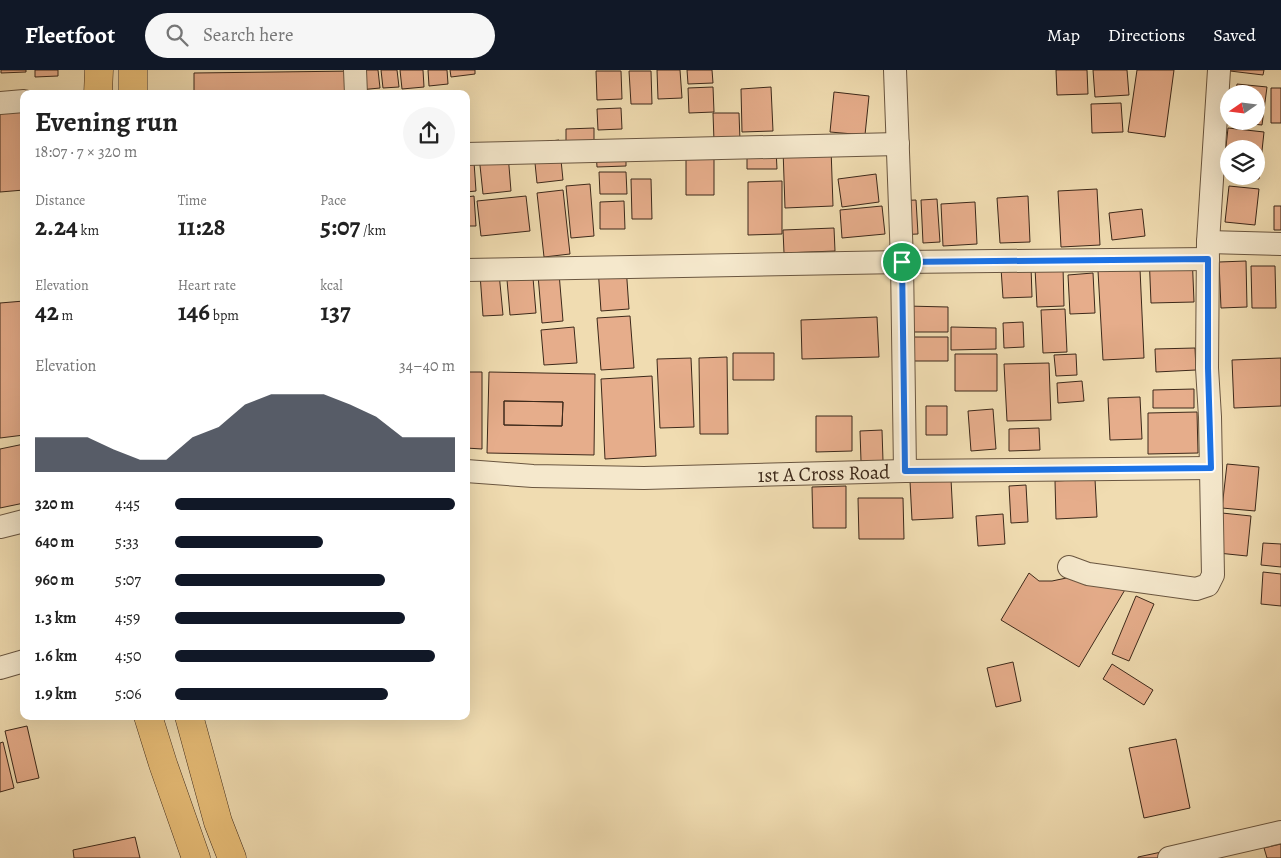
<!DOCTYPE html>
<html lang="en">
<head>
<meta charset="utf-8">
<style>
	:root { --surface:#fff; --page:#f6f6f6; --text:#222; --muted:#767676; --accent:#111827 }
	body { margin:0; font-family:Alegreya,serif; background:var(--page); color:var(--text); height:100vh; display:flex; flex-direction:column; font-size:19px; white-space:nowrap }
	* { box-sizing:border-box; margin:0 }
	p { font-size:16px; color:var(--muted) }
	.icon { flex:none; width:28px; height:28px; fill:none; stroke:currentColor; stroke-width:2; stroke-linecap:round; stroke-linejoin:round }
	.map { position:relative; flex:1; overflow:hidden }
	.details { position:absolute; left:20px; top:20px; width:450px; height:630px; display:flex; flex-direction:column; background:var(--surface); border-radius:10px; box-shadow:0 5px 20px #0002 }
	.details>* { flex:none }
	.needle { width:32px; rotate:256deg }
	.fabs { position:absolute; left:1220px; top:15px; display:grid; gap:10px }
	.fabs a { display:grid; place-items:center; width:45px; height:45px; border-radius:50%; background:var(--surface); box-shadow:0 5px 20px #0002; font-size:25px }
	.pin { position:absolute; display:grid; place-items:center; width:42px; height:42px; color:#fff; margin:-21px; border:2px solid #fff; border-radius:50%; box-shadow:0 1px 5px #0007 }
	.round { display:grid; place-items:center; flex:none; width:52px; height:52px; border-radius:26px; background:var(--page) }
	.headline { display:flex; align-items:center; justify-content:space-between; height:85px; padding:0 15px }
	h1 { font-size:28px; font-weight:700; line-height:38px }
	.stats { display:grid; grid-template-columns:repeat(3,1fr); gap:8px; height:85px; padding:5px 15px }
	.stats div { display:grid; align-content:center }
	.stats b { font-size:25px; font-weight:700 }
	.stats small { font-size:14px; font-weight:400 }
	.stats p { font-size:14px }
	.chart { height:140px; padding:10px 15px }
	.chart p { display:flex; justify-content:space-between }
	.chart svg { width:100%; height:90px; margin-top:5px; fill:var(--accent); opacity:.7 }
	ul { padding:0 15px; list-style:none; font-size:16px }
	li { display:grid; grid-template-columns:80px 60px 1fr; align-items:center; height:38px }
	li i { height:12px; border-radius:6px; background:var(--accent) }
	header { display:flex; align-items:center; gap:30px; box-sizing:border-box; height:70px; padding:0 25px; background:var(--accent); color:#fff }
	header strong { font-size:24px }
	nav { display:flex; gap:28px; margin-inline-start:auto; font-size:18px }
	.search { width:350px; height:45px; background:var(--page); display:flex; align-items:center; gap:12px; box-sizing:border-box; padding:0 18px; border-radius:28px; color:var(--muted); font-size:19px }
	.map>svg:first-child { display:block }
	.building { fill:#e6ad8b; stroke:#3d291a; fill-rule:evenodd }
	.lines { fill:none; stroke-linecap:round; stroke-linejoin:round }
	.minor-casing { stroke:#6a5640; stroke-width:24 }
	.major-casing { stroke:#3d291a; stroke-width:29 }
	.minor { stroke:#f5e8cc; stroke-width:22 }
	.major { stroke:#e8be78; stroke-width:28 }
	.route-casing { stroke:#fff; stroke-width:10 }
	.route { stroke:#1a73e8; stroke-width:6 }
	.labels { text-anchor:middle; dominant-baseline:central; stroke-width:4; stroke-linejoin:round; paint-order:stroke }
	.street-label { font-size:20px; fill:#3d291a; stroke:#f5e8cc }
</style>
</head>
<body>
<header>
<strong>Fleetfoot</strong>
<div class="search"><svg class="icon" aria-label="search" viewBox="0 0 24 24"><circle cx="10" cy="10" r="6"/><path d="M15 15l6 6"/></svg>Search here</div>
<nav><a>Map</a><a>Directions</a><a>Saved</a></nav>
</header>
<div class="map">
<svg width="1281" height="788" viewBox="0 0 1281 788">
	<rect width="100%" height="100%" fill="#f0dcb1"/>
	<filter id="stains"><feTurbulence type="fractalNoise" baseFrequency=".004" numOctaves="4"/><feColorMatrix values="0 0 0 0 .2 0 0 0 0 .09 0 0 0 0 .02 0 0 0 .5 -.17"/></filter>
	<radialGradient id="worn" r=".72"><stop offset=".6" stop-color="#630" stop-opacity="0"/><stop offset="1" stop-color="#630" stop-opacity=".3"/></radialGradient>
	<path class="building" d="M1 0H26V2L1 3Z
		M35 0H58V6L35 7Z
		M357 0H378L380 18 359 20Z
		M381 0H397L399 17 383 18Z
		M400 0H423L424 17 402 19Z
		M428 0H447L448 14 429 16Z
		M450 0H475V4L451 7Z
		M657 0H680L682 28 658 29Z
		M687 0H712L713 13 688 14Z
		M1056 0H1087L1088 24 1057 25Z
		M1093 0H1127L1129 25 1095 27Z
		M1137 0H1174L1165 67 1128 62Z
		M1230 0H1264L1263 5 1230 1Z
		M356 1 357 24H194V3Z
		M596 1H621L622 29 597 30Z
		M629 1H651L652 34H631Z
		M1237 14 1267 17 1262 55 1233 52 1256 51V24H1236Z
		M713 17 714 42 689 43 688 18Z
		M771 17 773 61 742 62 741 19Z
		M1271 18H1281V53H1271Z
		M834 22 869 26 865 65 830 62Z
		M1121 33 1123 62 1092 63 1091 34Z
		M621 38 622 59 598 60 597 39Z
		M24 41V120L0 122V44Z
		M713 43H739L740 71H714Z
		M594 58V74H566V59Z
		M1228 58 1264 62 1259 109 1234 106H1256V79H1229V106L1223 105Z
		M559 70 563 110 537 113 533 73Z
		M831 78 833 136 785 138 783 79Z
		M747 79H776L777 99H747Z
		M626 80V96L597 97 596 81Z
		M508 84 511 121 483 124 479 86Z
		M686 85H714V125H686Z
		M466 92H474L476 121 466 122Z
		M599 102H626L627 124H600Z
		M876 104 879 132 842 137 838 109Z
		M631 109H651L652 149H632Z
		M782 111V164L748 165V112Z
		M590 114 594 166 571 168 566 116Z
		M1229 116 1259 119 1255 155 1225 152Z
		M1097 119 1100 175 1061 177 1058 121Z
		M563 120 570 184 544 187 537 123Z
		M474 126 476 156H466V127Z
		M526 126 530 161 481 166 477 131Z
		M1028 126 1030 172 1000 173 997 128Z
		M937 129 940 172 923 173 921 130Z
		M916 130 918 164 893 165 892 131Z
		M624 131 625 159H600V132Z
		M975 132 977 174 943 176 941 134Z
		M882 136 885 164 842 168 840 140Z
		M1274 136H1281V160H1274Z
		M1142 139 1145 166 1112 170 1109 143Z
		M834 158 835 181 784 183 783 160Z
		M1192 183 1194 232 1151 233 1149 184Z
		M558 191 563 251 542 253 537 193Z
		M1246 191 1247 237 1221 238 1219 192Z
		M532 196 536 243 510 245 506 198Z
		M626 196 629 239 601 241 598 198Z
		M1031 196 1032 227 1003 228 1001 198Z
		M1251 196H1275L1276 238H1252Z
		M1063 197 1064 236 1037 237 1035 198Z
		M1140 199 1144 288 1103 290 1098 201Z
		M499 203 503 245 483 246 480 204Z
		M1093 203 1095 243 1070 244 1068 205Z
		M24 231V365L0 368V233Z
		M906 236 948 237V262H906Z
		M1065 239 1067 282 1043 283 1041 240Z
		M630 246 634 298 601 300 597 248Z
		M877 247 879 287 802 289 801 250Z
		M1023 252 1024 277 1004 278 1003 253Z
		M574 257 577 293 544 295 541 260Z
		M951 257 996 258V279L951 280Z
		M904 267H948V291H904Z
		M1195 278 1196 300 1156 302 1155 279Z
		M733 283H774V310H733Z
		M955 284H997V321H955Z
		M1076 284 1077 305 1056 306 1054 285Z
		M727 287 728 364H700L699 288Z
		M691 288 694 357 660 358 657 289Z
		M1281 288V336L1234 338 1232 290Z
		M1049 293 1051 350 1007 351 1004 294Z
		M466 302H482V379L466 378Z
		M489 302 595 304 594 385 487 383ZM504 331 563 332 562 356 504 355Z
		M652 306 656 386 605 389 601 309Z
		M1082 311 1084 331 1058 333 1057 313Z
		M1194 319V338H1153V320Z
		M1140 327 1142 369 1110 370 1108 328Z
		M504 331 563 332 562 356 504 355Z
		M926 336H947V365H926Z
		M993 339 996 379 971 381 968 341Z
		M1197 342 1198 383 1148 384V343Z
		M816 346H852V381L816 382Z
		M1039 358 1040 380 1009 381V359Z
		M882 360 883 391H861L860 361Z
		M24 374V433L0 438V379Z
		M1227 394 1259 397 1255 441 1222 438Z
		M951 409 953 448 912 450 910 411Z
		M1095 409 1097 447 1056 449 1055 411Z
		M1026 415 1028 452 1011 453 1009 416Z
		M846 416V458H813L812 417Z
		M858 428H903L904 469H859Z
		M1222 443 1251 446 1247 486 1218 483Z
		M1003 444 1005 474 978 476 976 446Z
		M1263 473 1281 474V497L1261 495Z
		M1105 500 1129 513 1079 597 1001 550 1029 503 1039 511H1052Z
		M1263 502 1281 504V536L1261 534Z
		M1136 526 1154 534 1129 591 1112 584Z
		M1013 592 1021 631 996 637 987 598Z
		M1112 594 1153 620 1144 635 1103 609Z
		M27 656 39 708 17 713 5 661Z
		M1176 669 1190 738 1144 748 1129 678Z
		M3 672 14 718 0 722V673Z
		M135 767 140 788H74L73 780Z
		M1281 774V788H1267L1264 778Z
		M1180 778 1182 788H1138V787Z"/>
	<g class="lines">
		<defs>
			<g id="minor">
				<path d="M355 0 356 24"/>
				<path d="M895 0 902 192 905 401"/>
				<path d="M0 33 24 31"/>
				<path d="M466 84 898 74"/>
				<path d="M1208 172 1281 174"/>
				<path d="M466 200 902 192 1208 189"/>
				<path id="s1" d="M466 401 533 406 644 408 905 401 1211 398"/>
				<path d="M0 457 24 451"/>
				<path d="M1069 497 1088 504 1196 519 1208 515 1213 505 1210 347 1207 298 1208 172 1219 0"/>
				<path d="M0 598 24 591"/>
				<path d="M1169 788 1281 762"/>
			</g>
			<path id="major" d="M98 24 99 0
				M133 24V0
				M148 646 163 694 196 788
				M189 646 218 752 232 788"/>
		</defs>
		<use href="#minor" class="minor-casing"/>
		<use href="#major" class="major-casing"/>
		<use href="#minor" class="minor"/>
		<use href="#major" class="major"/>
	</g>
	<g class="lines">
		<defs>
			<path id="route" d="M1208 189V298L1211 398 905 401 902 192Z"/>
		</defs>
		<use href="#route" class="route-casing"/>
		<use href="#route" class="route"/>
	</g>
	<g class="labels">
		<g class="street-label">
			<text stroke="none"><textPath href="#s1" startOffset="358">1st A Cross Road</textPath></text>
		</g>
	</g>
	<rect width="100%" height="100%" filter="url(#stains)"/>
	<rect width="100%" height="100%" fill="url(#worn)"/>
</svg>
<div class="fabs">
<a><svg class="needle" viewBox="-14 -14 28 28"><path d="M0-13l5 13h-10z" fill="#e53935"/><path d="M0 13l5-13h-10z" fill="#767676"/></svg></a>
<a><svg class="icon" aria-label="layers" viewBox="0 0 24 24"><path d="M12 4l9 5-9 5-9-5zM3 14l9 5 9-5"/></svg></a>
</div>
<div class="pin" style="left:902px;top:192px;background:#1e9e55"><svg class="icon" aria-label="arrive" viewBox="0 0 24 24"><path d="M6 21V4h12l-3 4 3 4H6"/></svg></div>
<section class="details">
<div class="headline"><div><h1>Evening run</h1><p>18:07 · 7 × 320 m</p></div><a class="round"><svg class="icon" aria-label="share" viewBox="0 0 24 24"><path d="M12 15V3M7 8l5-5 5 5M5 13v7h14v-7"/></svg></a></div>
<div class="stats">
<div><p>Distance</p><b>2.24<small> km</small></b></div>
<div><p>Time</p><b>11:28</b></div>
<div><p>Pace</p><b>5:07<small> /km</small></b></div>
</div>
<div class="stats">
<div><p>Elevation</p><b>42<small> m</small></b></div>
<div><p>Heart rate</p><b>146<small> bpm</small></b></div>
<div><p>kcal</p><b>137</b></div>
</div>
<div class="chart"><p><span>Elevation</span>34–40 m</p>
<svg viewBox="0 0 160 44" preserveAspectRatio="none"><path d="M0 44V27L10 27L20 27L30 33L40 38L50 38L60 27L70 22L80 11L90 6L100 6L110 6L120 11L130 17L140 27L150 27L160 27V44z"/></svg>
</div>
<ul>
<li><b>320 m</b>4:45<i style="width:100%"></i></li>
<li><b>640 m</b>5:33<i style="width:53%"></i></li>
<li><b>960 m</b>5:07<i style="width:75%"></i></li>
<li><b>1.3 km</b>4:59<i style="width:82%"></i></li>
<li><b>1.6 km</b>4:50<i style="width:93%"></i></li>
<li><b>1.9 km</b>5:06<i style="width:76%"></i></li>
</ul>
</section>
</div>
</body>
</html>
